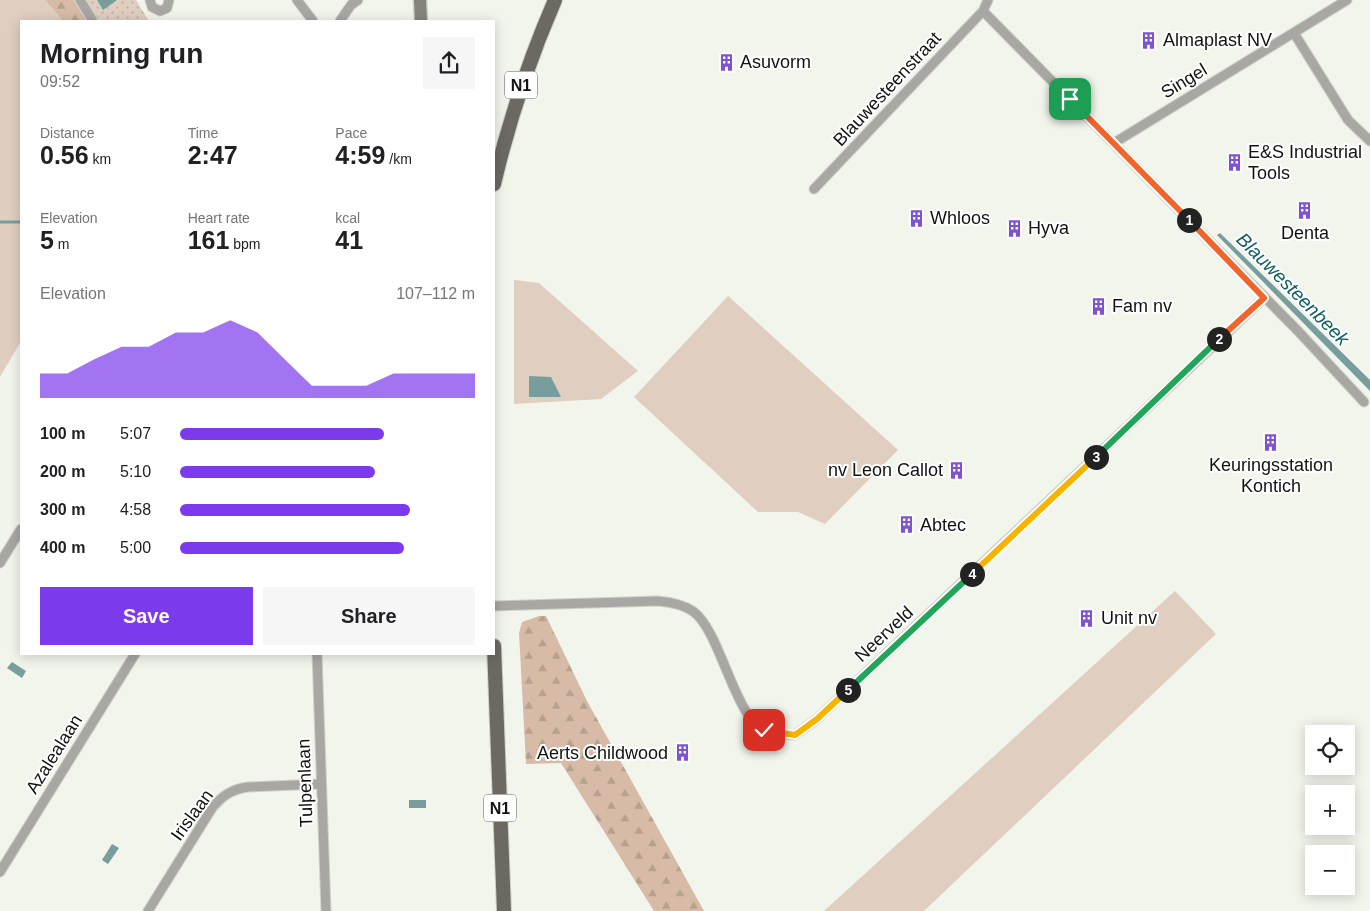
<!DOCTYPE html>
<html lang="en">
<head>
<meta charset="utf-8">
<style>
	:root { --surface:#fff; --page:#f6f6f6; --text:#202124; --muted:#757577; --accent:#7c3aed }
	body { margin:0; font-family:Helvetica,sans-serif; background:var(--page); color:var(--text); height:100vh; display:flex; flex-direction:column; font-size:19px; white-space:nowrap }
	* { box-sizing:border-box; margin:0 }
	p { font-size:16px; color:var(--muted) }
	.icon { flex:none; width:28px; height:28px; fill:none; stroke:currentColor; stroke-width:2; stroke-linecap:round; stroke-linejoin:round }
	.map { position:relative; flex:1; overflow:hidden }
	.sheet { position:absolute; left:20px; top:20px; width:475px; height:635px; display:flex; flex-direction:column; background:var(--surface); border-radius:0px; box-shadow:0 2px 12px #0003 }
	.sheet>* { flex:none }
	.controls { position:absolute; left:1305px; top:725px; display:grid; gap:10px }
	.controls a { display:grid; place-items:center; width:50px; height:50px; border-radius:0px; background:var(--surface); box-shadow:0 2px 12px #0003; font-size:25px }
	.pin { position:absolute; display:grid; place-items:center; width:42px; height:42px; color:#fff; margin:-21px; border-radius:10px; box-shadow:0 2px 8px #0006 }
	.km { position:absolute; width:25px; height:25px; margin:-12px; border-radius:50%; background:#222; color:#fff; font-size:14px; line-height:25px; text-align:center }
	.round { display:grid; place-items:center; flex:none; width:52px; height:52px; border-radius:0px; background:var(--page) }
	.head { display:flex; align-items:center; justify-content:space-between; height:85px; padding:0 20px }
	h1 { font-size:28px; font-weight:700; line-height:38px }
	.metrics { display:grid; grid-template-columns:repeat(3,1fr); gap:8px; height:85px; padding:5px 20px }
	.metrics div { display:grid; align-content:center }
	.metrics b { font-size:25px; font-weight:700 }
	.metrics small { font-size:14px; font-weight:400 }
	.metrics p { font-size:14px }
	.chart { height:140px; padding:10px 20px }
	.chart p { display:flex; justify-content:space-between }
	.chart svg { width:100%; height:90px; margin-top:5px; fill:var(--accent); opacity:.7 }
	.button { display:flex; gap:10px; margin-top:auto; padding:10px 20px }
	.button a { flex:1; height:58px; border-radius:0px; background:var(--accent); color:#fff; font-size:20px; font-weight:700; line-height:58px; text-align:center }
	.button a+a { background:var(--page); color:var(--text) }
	ul { padding:0 20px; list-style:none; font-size:16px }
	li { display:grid; grid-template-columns:80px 60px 1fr; align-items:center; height:38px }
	li i { height:12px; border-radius:6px; background:var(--accent) }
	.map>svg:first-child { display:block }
	.green { fill:#e0cec1 }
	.forest { fill:url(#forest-firs) }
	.park { fill:url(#park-dots) }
	.water { fill:#779e9c }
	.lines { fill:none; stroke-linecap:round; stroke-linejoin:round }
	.stream { stroke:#779e9c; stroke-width:3 }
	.street-casing { stroke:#ced1c9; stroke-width:11 }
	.secondary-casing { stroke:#ced1c9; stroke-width:15 }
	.primary-casing { stroke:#ced1c9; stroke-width:16 }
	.street { stroke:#a9a7a4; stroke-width:9 }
	.secondary { stroke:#84837d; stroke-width:12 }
	.primary { stroke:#6b6962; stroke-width:14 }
	.split-1-casing { stroke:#fff; stroke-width:10 }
	.split-2-casing { stroke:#fff; stroke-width:10 }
	.split-3-casing { stroke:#fff; stroke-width:10 }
	.split-4-casing { stroke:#fff; stroke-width:10 }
	.split-5-casing { stroke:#fff; stroke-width:10 }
	.split-6-casing { stroke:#fff; stroke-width:10 }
	.split-1 { stroke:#f0652b; stroke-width:6 }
	.split-2 { stroke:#f0652b; stroke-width:6 }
	.split-3 { stroke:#22a559; stroke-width:6 }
	.split-4 { stroke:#f5b400; stroke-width:6 }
	.split-5 { stroke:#22a559; stroke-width:6 }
	.split-6 { stroke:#f5b400; stroke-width:6 }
	.labels { text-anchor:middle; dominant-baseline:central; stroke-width:4; stroke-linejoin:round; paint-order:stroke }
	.shield { fill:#fff; stroke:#585a58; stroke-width:1 }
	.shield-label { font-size:16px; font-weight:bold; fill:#111310 }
	.poi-label { font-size:18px; fill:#111310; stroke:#fff; text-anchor:start }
	.street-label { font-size:18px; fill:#111310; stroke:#fff }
	.water-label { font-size:19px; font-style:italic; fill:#0d605f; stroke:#fff }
</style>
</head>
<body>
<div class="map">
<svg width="1370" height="911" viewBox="0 0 1370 911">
	<defs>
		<pattern id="forest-firs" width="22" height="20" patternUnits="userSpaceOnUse" patternTransform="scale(1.25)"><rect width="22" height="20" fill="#d7bba7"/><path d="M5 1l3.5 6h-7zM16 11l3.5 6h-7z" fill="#b8a08f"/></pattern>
		<pattern id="park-dots" width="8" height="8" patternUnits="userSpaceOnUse" patternTransform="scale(1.25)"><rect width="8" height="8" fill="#e0cec1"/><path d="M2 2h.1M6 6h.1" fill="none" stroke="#bfb0a5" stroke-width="1.8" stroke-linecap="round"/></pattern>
	</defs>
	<rect width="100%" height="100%" fill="#f2f5ec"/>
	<path class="green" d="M0 0H45L63 21H21V341L0 377Z
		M514 280 539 283 638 371 601 399 514 404Z
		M728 296 898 450 825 524 798 512H758L634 397Z
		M1175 591 1216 634 924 911H824Z"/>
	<path class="forest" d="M45 0H74L87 21H63Z
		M539 616H546L587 701 704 911H654L561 763 526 764 519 633 522 622Z"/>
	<path class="park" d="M80 0H136L149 21H93Z"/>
	<path class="water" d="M97 0H117L103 10Z
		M1220 233 1370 380V391L1217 235Z
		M529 376 551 377 561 397H529Z
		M12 662 26 671 22 678 7 668Z
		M409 800H426V808H409Z
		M112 844 119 848 108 864 102 860Z"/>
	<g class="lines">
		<path class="stream" d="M0 222H21"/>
		<defs>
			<path id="street" d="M80 0 93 21
				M150 0 152 7 160 11 167 8 169 0
				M297 0 313 21
				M983 11 1298 331 1364 402
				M340 21 351 5 358 0
				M1294 33 1348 120 1370 141
				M1114 143 1347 0
				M814 189 983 11 988 0
				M0 563 21 529
				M494 606 658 601C671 602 683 604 694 612 722 634 735 722 768 732 776 734 787 734 795 735L817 719 1264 298
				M317 654 326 911
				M0 872 135 654
				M148 911 212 808C222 796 232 789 248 787L321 784"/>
			<path id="secondary" d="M420 0 421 21"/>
			<path id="primary" d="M494 184C509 120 529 60 555 0
				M494 646 504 911"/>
		</defs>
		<use href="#street" class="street-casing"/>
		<use href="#secondary" class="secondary-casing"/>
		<use href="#primary" class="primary-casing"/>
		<use href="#street" class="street"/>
		<use href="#secondary" class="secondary"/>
		<use href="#primary" class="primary"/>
	</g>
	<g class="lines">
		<defs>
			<path id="split-1" d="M1070 99 1189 220"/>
			<path id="split-2" d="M1189 220 1264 298 1219 339"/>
			<path id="split-3" d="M1096 457 1219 339"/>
			<path id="split-4" d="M972 574 1096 457"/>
			<path id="split-5" d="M848 690 972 574"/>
			<path id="split-6" d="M764 730 795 735 817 719 848 690"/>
		</defs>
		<use href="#split-1" class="split-1-casing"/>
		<use href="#split-2" class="split-2-casing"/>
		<use href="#split-3" class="split-3-casing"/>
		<use href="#split-4" class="split-4-casing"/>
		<use href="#split-5" class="split-5-casing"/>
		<use href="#split-6" class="split-6-casing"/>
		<use href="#split-1" class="split-1"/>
		<use href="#split-2" class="split-2"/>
		<use href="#split-3" class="split-3"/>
		<use href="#split-4" class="split-4"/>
		<use href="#split-5" class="split-5"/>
		<use href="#split-6" class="split-6"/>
	</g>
	<defs>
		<symbol id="building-bare" viewBox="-9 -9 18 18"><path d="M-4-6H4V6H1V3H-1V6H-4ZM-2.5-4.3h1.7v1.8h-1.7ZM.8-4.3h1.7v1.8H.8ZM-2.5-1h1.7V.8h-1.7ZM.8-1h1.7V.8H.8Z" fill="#7d54cd" stroke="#fff" stroke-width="2.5" paint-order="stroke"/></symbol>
	</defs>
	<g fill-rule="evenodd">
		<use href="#building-bare" x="1136" y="28" width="25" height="25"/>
		<use href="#building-bare" x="714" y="50" width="25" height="25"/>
		<use href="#building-bare" x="1222" y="150" width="25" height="25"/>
		<use href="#building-bare" x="1292" y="198" width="25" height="25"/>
		<use href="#building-bare" x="904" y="206" width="25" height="25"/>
		<use href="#building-bare" x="1002" y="216" width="25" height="25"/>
		<use href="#building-bare" x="1086" y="294" width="25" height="25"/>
		<use href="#building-bare" x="1258" y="430" width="25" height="25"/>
		<use href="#building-bare" x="944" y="458" width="25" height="25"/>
		<use href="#building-bare" x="894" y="512" width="25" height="25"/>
		<use href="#building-bare" x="1074" y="606" width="25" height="25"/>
		<use href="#building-bare" x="670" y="740" width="25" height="25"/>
	</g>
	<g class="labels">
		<g class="shield">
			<rect x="505" y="71.5" width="32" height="27" rx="4"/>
			<rect x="484" y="794.5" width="32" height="27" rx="4"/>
		</g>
		<g class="shield-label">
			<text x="521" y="85">N1</text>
			<text x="500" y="808">N1</text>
		</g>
		<g class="poi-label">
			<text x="1163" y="40">Almaplast NV</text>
			<text x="740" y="62">Asuvorm</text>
			<text x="1248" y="152">E&amp;S Industrial<tspan x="1248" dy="21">Tools</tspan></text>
			<text x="930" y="218">Whloos</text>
			<text x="1028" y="228">Hyva</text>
			<text x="1305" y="233" text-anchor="middle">Denta</text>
			<text x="1112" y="306">Fam nv</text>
			<text x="1271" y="465" text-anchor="middle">Keuringsstation<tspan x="1271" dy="21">Kontich</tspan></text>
			<text x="943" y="470" text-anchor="end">nv Leon Callot</text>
			<text x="920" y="525">Abtec</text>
			<text x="1101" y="618">Unit nv</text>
			<text x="668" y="753" text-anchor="end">Aerts Childwood</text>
		</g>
		<g class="street-label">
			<text transform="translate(1184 81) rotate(-31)">Singel</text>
			<text transform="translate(887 89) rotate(-47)">Blauwesteenstraat</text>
			<text transform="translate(884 634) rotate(-43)">Neerveld</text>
			<text transform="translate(54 754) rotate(-58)">Azalealaan</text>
			<text transform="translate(305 783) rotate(-92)">Tulpenlaan</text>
			<text transform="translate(192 815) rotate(-54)">Irislaan</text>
		</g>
		<g class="water-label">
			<text transform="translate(1293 289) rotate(45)">Blauwesteenbeek</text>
		</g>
	</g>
</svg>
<div class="controls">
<a><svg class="icon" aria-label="locate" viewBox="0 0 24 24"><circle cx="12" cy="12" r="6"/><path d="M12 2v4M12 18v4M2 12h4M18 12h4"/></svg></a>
<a>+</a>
<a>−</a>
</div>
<div class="pin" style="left:1070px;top:99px;background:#1e9e55"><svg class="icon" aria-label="arrive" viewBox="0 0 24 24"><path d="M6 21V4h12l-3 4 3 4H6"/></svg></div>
<div class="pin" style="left:764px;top:730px;background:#d93025"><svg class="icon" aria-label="check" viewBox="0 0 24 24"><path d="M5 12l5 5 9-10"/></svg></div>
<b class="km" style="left:1189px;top:220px">1</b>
<b class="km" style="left:1219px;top:339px">2</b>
<b class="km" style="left:1096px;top:457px">3</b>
<b class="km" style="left:972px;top:574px">4</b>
<b class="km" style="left:848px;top:690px">5</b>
<section class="sheet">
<div class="head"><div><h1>Morning run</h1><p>09:52</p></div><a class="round"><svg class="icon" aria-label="share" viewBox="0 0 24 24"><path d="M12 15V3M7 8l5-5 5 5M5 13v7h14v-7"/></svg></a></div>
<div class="metrics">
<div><p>Distance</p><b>0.56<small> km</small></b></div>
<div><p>Time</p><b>2:47</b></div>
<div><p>Pace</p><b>4:59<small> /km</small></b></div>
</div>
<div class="metrics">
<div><p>Elevation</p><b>5<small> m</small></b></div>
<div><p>Heart rate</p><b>161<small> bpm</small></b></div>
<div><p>kcal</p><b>41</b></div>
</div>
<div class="chart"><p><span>Elevation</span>107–112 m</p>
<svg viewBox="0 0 160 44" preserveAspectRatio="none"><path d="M0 44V32L10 32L20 25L30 19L40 19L50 12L60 12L70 6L80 12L90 25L100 38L110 38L120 38L130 32L140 32L150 32L160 32V44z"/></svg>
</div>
<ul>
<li><b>100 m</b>5:07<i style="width:69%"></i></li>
<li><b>200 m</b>5:10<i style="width:66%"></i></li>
<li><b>300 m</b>4:58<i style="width:78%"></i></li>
<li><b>400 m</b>5:00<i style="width:76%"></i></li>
</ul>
<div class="button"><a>Save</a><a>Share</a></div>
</section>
</div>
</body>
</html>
